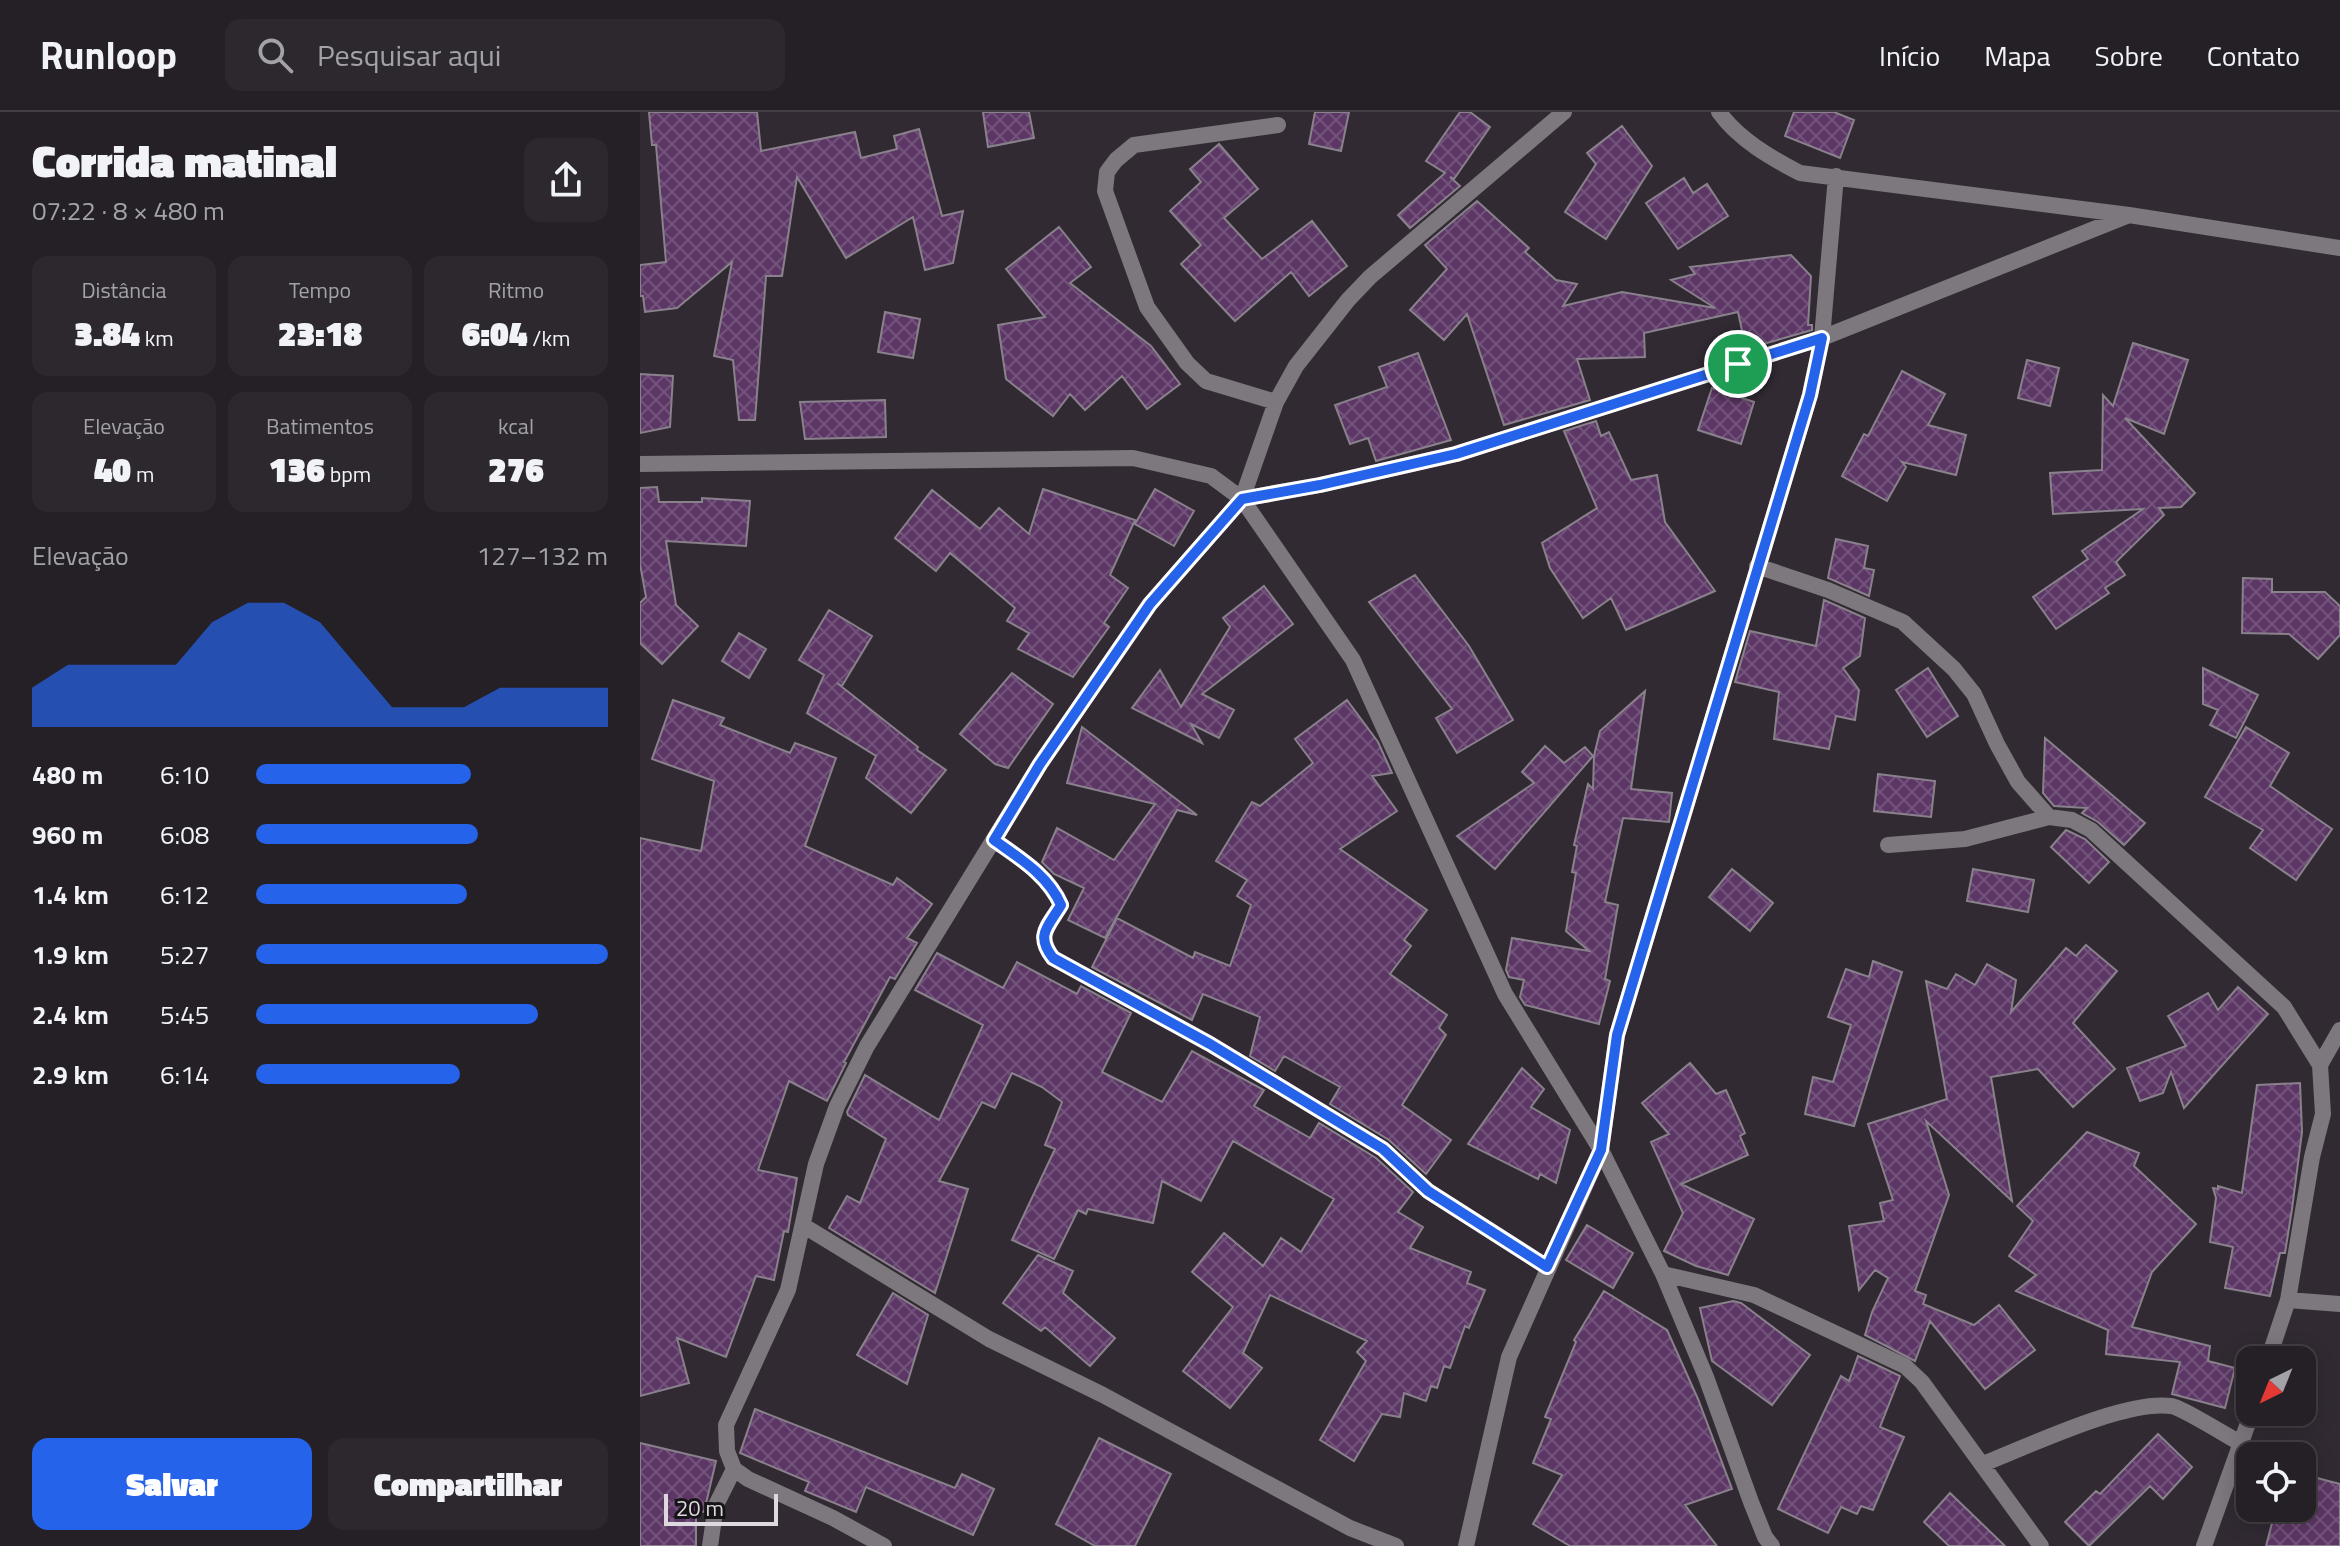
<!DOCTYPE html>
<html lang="pt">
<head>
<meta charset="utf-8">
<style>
	:root { --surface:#252026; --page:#2d282e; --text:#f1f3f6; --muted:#a3a3a7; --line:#423e43; --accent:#2563eb }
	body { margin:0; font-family:"Titillium Web",sans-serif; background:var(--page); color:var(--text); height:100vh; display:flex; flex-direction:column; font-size:30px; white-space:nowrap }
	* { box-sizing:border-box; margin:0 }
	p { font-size:26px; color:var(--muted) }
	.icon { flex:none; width:44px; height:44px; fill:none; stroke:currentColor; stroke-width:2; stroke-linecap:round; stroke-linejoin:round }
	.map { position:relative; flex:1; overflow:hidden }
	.drawer { display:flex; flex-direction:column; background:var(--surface); width:640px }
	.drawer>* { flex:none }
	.needle { width:52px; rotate:223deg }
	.tools { position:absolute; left:1596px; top:1234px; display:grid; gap:16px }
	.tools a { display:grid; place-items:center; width:80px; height:80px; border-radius:16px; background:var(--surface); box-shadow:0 4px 20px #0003,0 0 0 2px var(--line); font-size:40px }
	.scale { position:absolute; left:24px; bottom:20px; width:114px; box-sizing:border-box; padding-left:8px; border:4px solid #ded9df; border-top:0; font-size:22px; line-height:28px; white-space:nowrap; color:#ded9df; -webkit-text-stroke:6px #171418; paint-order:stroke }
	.pin { position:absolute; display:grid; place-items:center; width:68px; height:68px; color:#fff; margin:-34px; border:4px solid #fff; border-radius:50%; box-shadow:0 2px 8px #0007 }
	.round { display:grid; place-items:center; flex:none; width:84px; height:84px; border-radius:16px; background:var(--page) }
	.head { display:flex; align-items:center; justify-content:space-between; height:136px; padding:0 32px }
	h1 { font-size:44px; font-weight:800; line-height:60px }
	.stats { display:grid; grid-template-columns:repeat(3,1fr); gap:12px; height:136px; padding:8px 32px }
	.stats div { display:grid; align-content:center; border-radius:16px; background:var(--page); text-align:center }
	.stats b { font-size:34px; font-weight:800 }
	.stats small { font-size:22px; font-weight:400 }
	.stats p { font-size:22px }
	.chart { height:224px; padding:16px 32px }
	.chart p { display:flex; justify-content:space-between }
	.chart svg { width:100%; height:144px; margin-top:8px; fill:var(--accent); opacity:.7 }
	.cta { display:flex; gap:16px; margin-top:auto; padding:16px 32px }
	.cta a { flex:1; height:92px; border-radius:16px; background:var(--accent); color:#fff; font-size:32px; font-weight:800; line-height:92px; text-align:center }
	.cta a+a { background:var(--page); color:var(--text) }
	ul { padding:0 32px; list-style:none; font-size:26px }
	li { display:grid; grid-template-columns:128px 96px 1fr; align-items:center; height:60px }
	li i { height:20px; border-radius:10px; background:var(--accent) }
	header { display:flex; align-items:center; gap:48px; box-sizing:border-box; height:112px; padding:0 40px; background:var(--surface); border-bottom:2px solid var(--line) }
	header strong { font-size:38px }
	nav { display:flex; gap:44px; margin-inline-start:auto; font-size:28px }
	.search { width:560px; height:72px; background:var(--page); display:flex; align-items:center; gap:20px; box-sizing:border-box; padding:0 28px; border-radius:16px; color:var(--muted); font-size:30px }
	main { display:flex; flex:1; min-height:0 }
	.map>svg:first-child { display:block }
	.building { fill:url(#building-cross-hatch); stroke:#89818b; stroke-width:2 }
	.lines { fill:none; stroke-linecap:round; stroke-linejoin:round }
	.minor { stroke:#7c787d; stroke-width:16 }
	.route-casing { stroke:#fff; stroke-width:16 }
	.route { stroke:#2563eb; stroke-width:10 }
</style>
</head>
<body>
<header>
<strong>Runloop</strong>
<div class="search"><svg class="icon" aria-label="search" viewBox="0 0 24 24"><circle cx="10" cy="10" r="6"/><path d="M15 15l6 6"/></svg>Pesquisar aqui</div>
<nav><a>Início</a><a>Mapa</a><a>Sobre</a><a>Contato</a></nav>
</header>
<main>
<section class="drawer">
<div class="head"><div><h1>Corrida matinal</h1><p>07:22 · 8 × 480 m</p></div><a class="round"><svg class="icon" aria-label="share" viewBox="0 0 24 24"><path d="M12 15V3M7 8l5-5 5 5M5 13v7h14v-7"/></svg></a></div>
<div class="stats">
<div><p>Distância</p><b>3.84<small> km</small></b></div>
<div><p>Tempo</p><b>23:18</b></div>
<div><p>Ritmo</p><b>6:04<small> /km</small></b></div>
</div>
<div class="stats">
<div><p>Elevação</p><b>40<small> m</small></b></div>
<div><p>Batimentos</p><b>136<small> bpm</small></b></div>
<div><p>kcal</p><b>276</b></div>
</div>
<div class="chart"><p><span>Elevação</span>127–132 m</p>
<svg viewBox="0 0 160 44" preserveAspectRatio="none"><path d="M0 44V32L10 25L20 25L30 25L40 25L50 12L60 6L70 6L80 12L90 25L100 38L110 38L120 38L130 32L140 32L150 32L160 32V44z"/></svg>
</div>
<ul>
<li><b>480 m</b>6:10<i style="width:61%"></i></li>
<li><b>960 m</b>6:08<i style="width:63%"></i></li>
<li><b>1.4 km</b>6:12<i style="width:60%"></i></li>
<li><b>1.9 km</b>5:27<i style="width:100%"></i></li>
<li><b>2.4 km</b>5:45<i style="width:80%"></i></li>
<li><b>2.9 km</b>6:14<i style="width:58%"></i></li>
</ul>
<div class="cta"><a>Salvar</a><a>Compartilhar</a></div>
</section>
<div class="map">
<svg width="1700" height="1434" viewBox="0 0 1700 1434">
	<defs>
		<pattern id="building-cross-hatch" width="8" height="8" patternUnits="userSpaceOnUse" patternTransform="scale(2)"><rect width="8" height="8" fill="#5c3765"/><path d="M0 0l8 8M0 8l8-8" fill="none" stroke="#73537b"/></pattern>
	</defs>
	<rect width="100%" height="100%" fill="#312a33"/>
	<path class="building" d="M9 0H117L121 39 215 20 221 46 257 37 254 24 279 17 302 104 323 99 313 151 285 158 273 105 206 146 157 65 142 164H126L115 308H99L93 248 74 244 92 150 37 196 5 200 3 184H0V153L26 150 16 33H12Z
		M343 0H389L394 26 348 35Z
		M675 0H709L701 39 669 32Z
		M820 0H830L850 15 814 67 810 65 820 74 770 116 758 103 805 61 786 49Z
		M1154 0H1194L1214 8 1200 46 1145 24Z
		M982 14 1012 54 966 127 925 100 956 52 947 41Z
		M579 32 618 77 584 106 622 147 672 109 707 154 669 184 651 160 595 209 541 152 561 133 530 99 561 70 550 57Z
		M1044 66 1053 81 1067 72 1088 104 1038 137 1006 91Z
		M837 89 889 136 885 140 916 168 937 172 923 194 982 180 1075 196 1031 168 1055 162 1050 155 1151 143 1171 164 1168 213H1172V218L1106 237 1098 200 1004 221 1005 245 937 247 950 288 864 313 827 202 804 228 770 198 807 157 785 133Z
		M419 115 451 155 430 171 511 234 540 272 507 297 482 264 445 298 430 282 413 304 366 267 358 213 405 205 366 157Z
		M245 200 280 207 273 246 238 240Z
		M1493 231 1548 248 1524 322 1485 306 1555 381 1541 395 1519 396 1524 403 1476 450 1485 463 1465 476 1469 481 1416 517 1393 485 1448 447 1442 439 1503 397 1413 402 1410 361 1462 358 1463 283 1473 294Z
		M778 241 811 328 736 349 728 326 710 332 695 293 747 275 739 255Z
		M1387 248 1419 256 1410 294 1378 286Z
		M1262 259 1305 282 1288 313 1326 323 1316 363 1262 350 1266 355 1247 389 1202 364 1224 322 1228 324Z
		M0 262 33 264 30 315 0 321Z
		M1072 276 1114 290 1101 332 1058 318Z
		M245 288 246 325 165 327 160 290Z
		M956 309 961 324 969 320 991 368 1017 363 1025 410 1075 479 986 518 971 486 943 506 910 456 902 431 957 396 924 319Z
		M17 375 19 390H62V386L110 389 106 434 26 429 36 493 58 514 22 552 0 531V491L6 485 0 452V376Z
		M403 377 495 408 470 463 488 476 464 511 469 515 433 565 378 537 389 521 367 509 375 496 310 441 296 459 255 426 292 378 340 417 359 396 389 422Z
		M515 377 554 399 534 434 495 412Z
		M1196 427 1228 434 1224 456 1234 458 1229 484 1188 466Z
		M775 463 829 534 873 608 817 641 796 606 812 597 729 490Z
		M1603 466 1632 467V480H1685L1700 494V523L1678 547 1649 522 1602 521Z
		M624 474 653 512 562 582 594 598 579 626 551 612 562 631 492 596 520 558 541 595 590 515 583 506Z
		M1184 488 1225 506 1220 544 1203 556 1219 578 1215 608 1196 604 1189 637 1134 627 1139 580 1095 570 1110 519 1176 534Z
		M189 498 232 524 202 574 197 571 278 635 277 638 306 658 271 701 226 666 236 644 167 601 184 563 159 548Z
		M99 521 126 537 109 566 82 549Z
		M1288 556 1318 604 1287 625 1256 578Z
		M1563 556 1618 583 1596 626 1570 613 1578 598 1563 592Z
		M372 561 413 592 368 656 355 652 320 622Z
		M1005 579 991 677 1032 681 1029 710 983 706 965 790 978 793 965 867 970 869 959 912 885 893 880 885 884 868 869 865 866 858 872 826 949 839 926 819 936 761 932 760 937 734 934 733 948 672 953 677 954 644 960 619Z
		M33 588 84 606 80 613 150 641 155 631 196 646 165 734 253 773 257 766 292 792 267 826 277 831 255 867 250 865 204 950 206 951 187 989 149 969 118 1058 157 1066 148 1120 144 1119 134 1168 116 1164 86 1245 37 1226 49 1271 0 1284V726L61 739 74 669 12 647Z
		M707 588 738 630 752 661 732 664 757 699 700 737 787 798 764 828 771 834 750 862 807 903 799 916 806 923 762 993 811 1028 786 1062 749 1028 690 992 700 975 644 944 635 959 610 944 620 905 563 882 552 908 452 855 477 806 553 846 555 840 590 854 611 793 597 784 607 768 576 749 612 690 620 694 673 651 655 627Z
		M442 615 557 703 537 698 465 826 428 808 444 776 414 762 402 750 417 716 474 748 515 692 427 671Z
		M1606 615 1649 641 1630 674 1692 717 1656 768 1610 736 1623 718 1565 685Z
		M1405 626 1505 711 1484 733 1458 710 1442 701 1447 696 1414 694 1403 681Z
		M905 634 924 651 945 635 953 644 855 757 817 724 894 671 882 660Z
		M1238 662 1295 669 1291 705 1234 699Z
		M1426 718 1445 727 1469 750 1449 771 1411 735Z
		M1092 757 1133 791 1110 819 1069 785Z
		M1333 757 1394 768 1388 800 1327 789Z
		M1446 833 1477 859 1433 911 1475 957 1433 995 1398 957 1351 965 1372 1089 1286 1009 1309 1083 1275 1179 1286 1183 1283 1192 1334 1213 1359 1193 1395 1238 1345 1277 1290 1209 1275 1249 1225 1223 1232 1200 1248 1166 1235 1158 1219 1178 1209 1114 1244 1109 1240 1091 1253 1088 1228 1012 1307 987 1286 869 1307 877 1316 862 1335 873 1347 852 1376 868 1371 900 1426 836 1436 844Z
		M297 841 363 876 377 850 437 882 441 874 491 901 462 960 522 990 552 939 624 978 614 994 670 1026 679 1011 736 1046 773 1080 758 1100 783 1115 770 1136 831 1160 827 1171 845 1178 829 1216 825 1214 810 1256 804 1254 797 1276 791 1274 786 1289 764 1281 760 1305 742 1302 714 1349 680 1328 726 1249 717 1240 727 1229 630 1183 603 1241 622 1256 590 1296 543 1259 593 1195 552 1160 584 1121 623 1154 641 1126 661 1140 694 1087 593 1029 561 1089 522 1069 513 1111 448 1097 446 1102 438 1098 414 1147 372 1128 415 1037 405 1033 422 990 402 975 372 961 355 996 342 990 299 1069 328 1077 295 1181 189 1116 207 1084 220 1091 246 1027 208 1003 207 1000 225 963 299 1008 343 913 275 878Z
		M1233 849 1262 860 1214 1014 1165 1002 1173 965 1193 970 1211 913 1188 905 1206 857 1229 865Z
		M1598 875 1628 902 1544 996 1531 960 1523 981 1500 989 1487 956 1546 934 1528 904 1568 881 1578 898Z
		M1050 951 1076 982 1086 978 1105 1021 1100 1024 1108 1043 1041 1072 1114 1107 1088 1163 1056 1154 1024 1139 1043 1101 1011 1030 1029 1022 1002 991Z
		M882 956 904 977 891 995 930 1018 916 1071 900 1062 898 1067 828 1032Z
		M1660 971 1662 1020 1652 1097 1645 1141H1640L1630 1184 1585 1176 1593 1135 1570 1130 1576 1086 1573 1076 1578 1077V1074L1602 1081 1617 973Z
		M1447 1020 1499 1041 1494 1054 1556 1112 1512 1160 1492 1215 1570 1234 1568 1249 1595 1256 1585 1296 1532 1282 1540 1250 1466 1242 1468 1218 1376 1179 1396 1163 1369 1144 1393 1109 1377 1094Z
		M947 1113 993 1141 973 1176 926 1148Z
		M398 1143 433 1159 423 1181 475 1226 450 1254 405 1215 401 1219 363 1191Z
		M964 1179 1027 1218 1058 1287 1092 1377 1045 1393 1077 1434H930L893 1412 922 1363 893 1351 911 1307 905 1305 936 1230 934 1228Z
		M253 1181 288 1203 267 1272 217 1243Z
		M1093 1189 1101 1191 1170 1243 1132 1293 1072 1249 1060 1196Z
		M1218 1244 1260 1264 1240 1315 1264 1325 1233 1398 1221 1394 1217 1402 1201 1395 1188 1421 1138 1397 1201 1264 1209 1269Z
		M115 1297 315 1376 322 1362 354 1377 333 1423 226 1375 216 1400 165 1379 169 1370 100 1341Z
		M1518 1322 1552 1355 1523 1387 1510 1374 1449 1434 1425 1410 1456 1379 1460 1382Z
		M459 1326 531 1362 495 1434H455L416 1412Z
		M0 1331 76 1349 64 1400 56 1399V1434H0Z
		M1662 1362 1700 1372V1434H1626L1636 1396H1662Z
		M1310 1381 1365 1434H1309L1284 1410Z"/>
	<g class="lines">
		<path class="minor" d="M1079 0C1098 27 1131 46 1160 61L1489 103 1700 136
			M636 290 566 269 547 251 507 195 465 79 467 60 476 48 494 33 638 13
			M0 352 493 346 571 364 602 387 713 548 865 882 961 1038 1023 1162 1066 1265 1111 1390 1125 1425 1132 1434
			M602 387 680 373 816 342 1182 226 1489 103
			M1117 454 1188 478 1263 510 1314 557 1334 582 1357 632 1378 670 1409 705 1432 708 1451 718 1644 895 1680 953 1683 1002 1672 1045 1648 1188 1628 1248
			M354 728C379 746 408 762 421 793 408 815 396 823 413 846L570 932 743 1037 788 1079 907 1155
			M1248 733 1325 727 1409 705
			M1680 953 1700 918
			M164 1114 349 1227 463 1283 710 1416 756 1434
			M1023 1162 1114 1183 1265 1254 1282 1270 1401 1434
			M1648 1188 1700 1192
			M1343 1352C1389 1334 1484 1288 1531 1294 1541 1295 1589 1325 1602 1332
			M70 1434 76 1393 94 1357
			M244 1434 193 1406 108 1367 94 1357 87 1339 86 1313 148 1178 176 1052 197 994 227 934 400 652 510 492 602 387 636 290 656 254 708 188 730 165 924 0
			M826 1434 869 1245 961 1038 977 923 1170 283 1182 226 1196 64
			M1564 1434 1612 1300"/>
	</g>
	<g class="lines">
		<defs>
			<path id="route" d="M1182 226 1170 283 977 923 961 1038 907 1155 788 1079 743 1037 570 932 413 846C395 823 408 815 421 793 408 763 379 746 354 728L400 652 510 492 602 387 680 373 816 342Z"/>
		</defs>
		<use href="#route" class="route-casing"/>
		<use href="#route" class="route"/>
	</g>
</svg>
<div class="tools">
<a><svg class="needle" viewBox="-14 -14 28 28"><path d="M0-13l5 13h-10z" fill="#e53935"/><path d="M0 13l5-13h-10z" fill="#a3a3a7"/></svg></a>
<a><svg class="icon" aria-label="locate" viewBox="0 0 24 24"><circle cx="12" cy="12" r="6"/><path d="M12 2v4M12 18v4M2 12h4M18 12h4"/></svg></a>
</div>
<div class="scale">20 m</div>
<div class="pin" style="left:1098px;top:252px;background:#1e9e55"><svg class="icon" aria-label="arrive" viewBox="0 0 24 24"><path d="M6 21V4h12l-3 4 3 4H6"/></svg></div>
</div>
</main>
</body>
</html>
